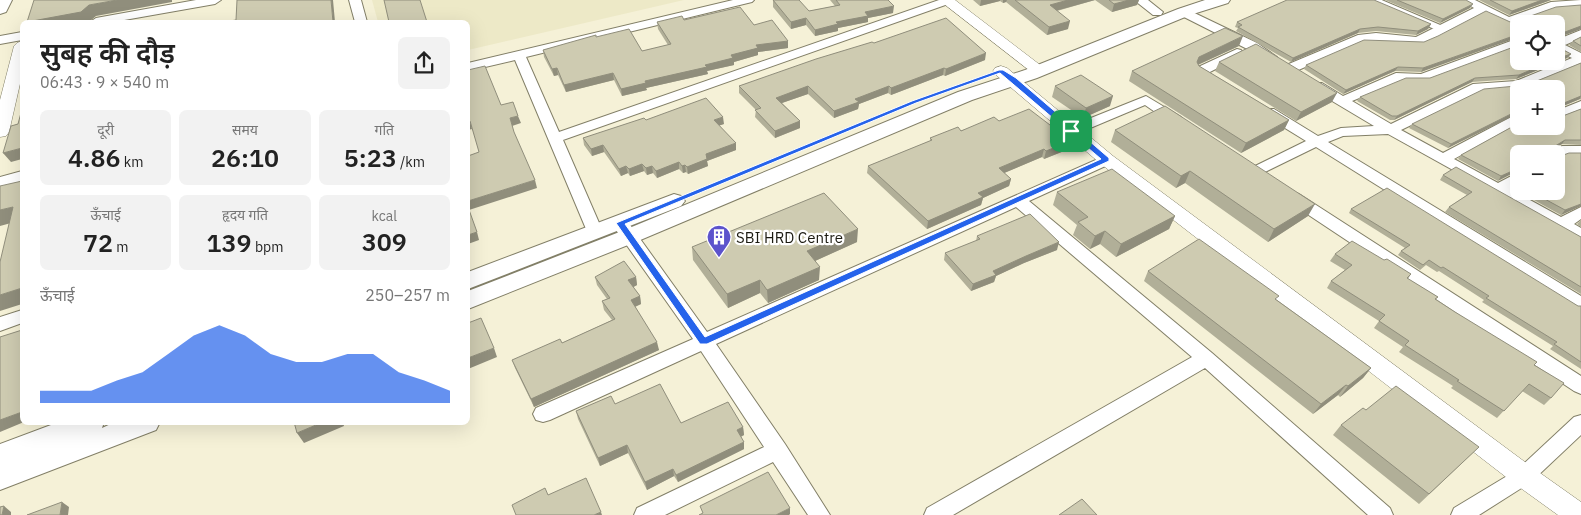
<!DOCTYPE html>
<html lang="hi">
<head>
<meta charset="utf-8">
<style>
	:root { --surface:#fff; --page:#f2f2f2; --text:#222; --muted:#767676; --accent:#2563eb }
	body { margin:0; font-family:"IBM Plex Sans","Noto Sans Devanagari",sans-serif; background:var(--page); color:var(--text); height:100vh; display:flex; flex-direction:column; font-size:19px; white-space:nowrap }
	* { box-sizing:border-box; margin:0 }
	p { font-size:16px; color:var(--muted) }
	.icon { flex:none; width:28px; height:28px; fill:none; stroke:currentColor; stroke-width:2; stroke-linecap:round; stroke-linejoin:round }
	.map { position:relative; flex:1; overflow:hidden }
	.panel { position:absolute; left:20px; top:20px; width:450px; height:405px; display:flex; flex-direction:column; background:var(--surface); border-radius:8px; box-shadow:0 5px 20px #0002 }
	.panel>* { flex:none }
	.fabs { position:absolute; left:1510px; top:15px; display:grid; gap:10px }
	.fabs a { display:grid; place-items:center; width:55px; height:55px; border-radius:8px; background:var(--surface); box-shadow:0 5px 20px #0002; font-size:25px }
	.pin { position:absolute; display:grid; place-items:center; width:42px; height:42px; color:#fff; margin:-21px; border-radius:10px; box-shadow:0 2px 8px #0006 }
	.round { display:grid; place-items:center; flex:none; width:52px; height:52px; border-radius:8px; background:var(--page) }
	.head { display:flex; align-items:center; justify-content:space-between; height:85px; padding:0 20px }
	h1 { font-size:28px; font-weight:600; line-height:38px }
	.figures { display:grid; grid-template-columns:repeat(3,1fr); gap:8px; height:85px; padding:5px 20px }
	.figures div { display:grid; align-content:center; border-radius:8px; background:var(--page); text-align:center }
	.figures b { font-size:25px; font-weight:600 }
	.figures small { font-size:14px; font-weight:400 }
	.figures p { font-size:14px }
	.chart { height:140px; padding:10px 20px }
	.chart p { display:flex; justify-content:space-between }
	.chart svg { width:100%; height:90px; margin-top:5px; fill:var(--accent); opacity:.7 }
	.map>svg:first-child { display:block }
	.built { fill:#ede9c7 }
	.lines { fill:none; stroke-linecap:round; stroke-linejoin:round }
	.service-casing { stroke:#827f67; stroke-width:8 }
	.minor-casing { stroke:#827f67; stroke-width:2 }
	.tertiary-casing { stroke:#827f67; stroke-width:1 }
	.secondary-casing { stroke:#827f67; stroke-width:2 }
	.service { stroke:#fff; stroke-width:6 }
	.minor { fill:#fff; fill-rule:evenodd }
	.tertiary { fill:#fff; fill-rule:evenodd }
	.secondary { fill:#fff; fill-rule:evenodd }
	.wall { fill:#b1af98 }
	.shaded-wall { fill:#908e7c }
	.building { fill:#cecbb1; stroke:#908e7c }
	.route { fill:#2563eb; stroke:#fff; fill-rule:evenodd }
	.labels { text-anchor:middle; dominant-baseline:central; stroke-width:4.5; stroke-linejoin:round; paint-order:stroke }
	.poi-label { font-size:15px; fill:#1b1a11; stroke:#fff; text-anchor:start }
</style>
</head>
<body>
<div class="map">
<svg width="1581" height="515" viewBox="0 0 1581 515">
	<rect width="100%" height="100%" fill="#f5f1d7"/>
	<path class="built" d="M372 0H684L468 50V22H378Z"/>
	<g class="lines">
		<defs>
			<path id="service" d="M1374 0 1442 29"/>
			<path id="minor" d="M196 0H221L215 4 113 22H90L96 18Z
				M349 0H361L367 22H355Z
				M733 0H754L752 2 526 57 559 132 939 0 953 1 951 3 563 140 603 232 601 236 595 238 589 236 515 60 468 71V63Z
				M1134 0H1148L1163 12 1161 15H1153Z
				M1460 0H1475L1509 17 1551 2 1581 0V8L1553 9 1519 21 1522 24H1519V28L1517 29 1483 13 1435 39 1421 44 1376 41 1361 42 1294 72 1289 73 1283 69 1284 66 1358 35 1376 33 1416 37 1474 8Z
				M1184 8 1257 43 1277 57 1271 61 1180 15 1178 12 1180 9Z
				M1581 30V38L1565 45 1581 53V64L1523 88 1481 91 1401 130 1443 153 1519 113V123L1454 159 1498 183 1519 172V184L1510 189 1561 217 1581 207V219L1574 224 1581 228V241L1388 134 1343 136 1328 142 1581 296V310L1575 309 1316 147 1259 175H1249L1247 172 1249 169 1306 141 1264 115 1262 112 1264 109H1274L1318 136 1341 128 1374 126 1312 89 1310 86 1312 83H1322L1343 96 1396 73 1421 74 1519 38V46L1427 81 1403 80 1352 101 1391 124 1473 84 1516 81 1572 58 1556 50V40Z
				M22 32V40L0 44V36Z
				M1237 49 1241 50 1243 53 1241 56 1206 74 1201 75 1195 71 1196 68Z
				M1146 96 1181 117 1183 120 1181 123H1171L1145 105 1076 134H1066L1064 131 1066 128Z
				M1581 101V110L1556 120V111Z
				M1562 146H1581V156H1565L1556 160V154H1550Z
				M1107 155 1112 157 1114 160 1112 163 1029 201 1212 353 1390 508 1393 515H1368L1205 368 953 515H924L927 508 1192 357 1016 207 716 344 785 444 830 515H808L773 462 665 515H634L637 508 764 447 701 351 550 420 543 422 536 420 533 414 536 408 693 339 616 230 614 226 616 222 622 221 628 222 707 332Z
				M22 171V181L0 187V177Z
				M1294 193 1299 194 1581 376V394L1574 391 1289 202 1286 198 1289 194Z
				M22 310V323L0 331V317Z
				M1581 415V435L1531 482 1479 515H1451L1454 508 1517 470 1574 417Z"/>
			<path id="tertiary" d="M939 0H955L1048 71 1046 74H1034Z
				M22 41V75L9 132 6 136 0 137V100L14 46 17 43Z
				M1001 66 1007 68 1113 156 1533 468 1581 502V515H1558L1515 484 1101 164 995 74 993 71 995 68Z"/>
			<path id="secondary" d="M0 0H12L6 12 0 14Z
				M1205 0H1230L1228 3 1190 15 1037 78 972 100 638 241 468 309V291L622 231 958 92 1025 70 1178 9Z
				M674 194 681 196 685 201 681 206 468 289V272Z
				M59 422H104L102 428 115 422H160L156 430 0 490V444Z"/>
		</defs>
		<use href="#service" class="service-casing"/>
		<use href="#minor" class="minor-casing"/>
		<use href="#tertiary" class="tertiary-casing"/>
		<use href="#secondary" class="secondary-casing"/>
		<use href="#service" class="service"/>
		<use href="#minor" class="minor"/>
		<use href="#tertiary" class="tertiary"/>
		<use href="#secondary" class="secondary"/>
	</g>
	<path class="wall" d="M773 0 809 11 835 6 830 0H888L893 13 868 18V22L838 28V31L815 36 806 25 791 29 773 7Z
		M973 0H1139L1137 5 1112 12 1095 0 1057 11 1068 29 1047 35 1006 2 1003 3 1000 1 980 6Z
		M1385 0H1466L1470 8 1440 23Z
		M1479 0H1553H1551L1509 15Z
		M1581 5V29L1558 38V47L1571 54 1567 58 1516 79 1472 82 1394 120H1390L1357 101 1360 97 1430 78 1519 61 1556 24H1523L1522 22 1525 18Z
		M684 20 754 25 788 41V48L758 52V55L734 62V65L707 71 708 74 646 88 647 90 622 96 614 80 566 92 558 75 554 76 544 57 543 50 596 37 642 51 668 45 658 29 657 22Z
		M1237 22 1431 24 1428 29 1416 35 1376 31 1358 33 1291 62 1236 31 1238 28 1235 27Z
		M1519 26 1421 72 1395 71 1343 94 1304 69 1306 65 1424 42Z
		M1581 37V52L1569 45 1573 41Z
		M874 43 985 60 945 76 943 75 891 95 888 93 859 104 858 109 834 118 808 94 782 103 800 121V128L775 138 755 117 756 110 739 93V86Z
		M1239 46 1198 65 1199 66 1289 120 1284 130 1241 153 1129 81 1132 71Z
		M1219 62 1332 102 1296 121 1215 71Z
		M1581 63V100L1580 99 1558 108 1557 116 1560 117 1581 109V145L1562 144 1552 150 1558 157 1581 206 1561 215 1514 189 1519 184V191H1556L1519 154 1498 181 1458 159 1461 155 1519 126 1556 89 1448 148 1409 128 1412 124 1527 85Z
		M1055 86 1110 106 1083 118 1052 97Z
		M646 120 724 124 719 125 736 150 707 161 708 166 688 174 686 172 683 173 679 169 657 178 653 173 647 175 644 171 630 176 628 173 621 176 604 152 592 156 584 145 583 138Z
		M999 121 1069 149 1044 159 1042 157 1004 173 1011 179 1009 186 983 198 981 205 927 229 867 173 868 166 930 141V138Z
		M1115 130 1308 216 1268 242 1185 183 1176 188 1111 142Z
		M1443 175 1581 237V294L1445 212 1449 207 1467 195 1440 180Z
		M1057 192 1175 216 1169 229 1116 257 1100 244 1090 249 1073 235 1077 225 1053 205Z
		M1351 209 1578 306H1581V369L1550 349 1553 346 1482 302 1484 300 1439 271 1437 272 1426 265 1420 270 1398 255 1401 251 1405 248 1349 213Z
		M1581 220V227L1577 224Z
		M977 236 1057 250 1024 263 996 276 994 282 971 291 944 260 945 253 976 241Z
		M857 242 815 261 819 280 768 303 760 293 728 308 693 260 692 247Z
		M1335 254 1384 260 1411 274 1408 279 1438 297 1436 299 1534 365 1551 398 1544 405 1522 391 1497 418 1451 388 1453 386 1399 352 1403 347 1374 328 1379 321 1327 288 1331 281 1345 270 1330 261Z
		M1148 271 1277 300 1371 368 1363 378 1340 397 1338 395 1313 414 1144 281Z
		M595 277H636L637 285 633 287 640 296 641 304 635 307 659 350 534 407 515 368 512 360 562 343 612 320 604 310 602 301 607 299 597 285Z
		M615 404 681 423 743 427 744 435 741 437 744 449 678 482 674 476 647 490 628 453 600 466 578 419 576 411Z
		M1366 410 1479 447 1419 504 1333 435 1341 425Z"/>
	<path class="shaded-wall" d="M117 0H172V2L96 16 89 22H27L89 5Z
		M331 0H333L335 22H333Z
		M981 0H1000V1L980 6Z
		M1003 0H1007L1006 2 1003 3Z
		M1068 0H1095L1048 13 1050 5Z
		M1129 0H1139L1137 5 1112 12 1114 4Z
		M1542 0H1551L1509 15 1512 11Z
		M1473 4 1470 8 1440 23 1443 19Z
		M894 6 893 13 868 18V22L838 28V31L815 36V30L865 12Z
		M806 18V25L791 29V22Z
		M1070 21 1068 29 1047 35 1049 27Z
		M1431 24 1428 29 1416 35 1418 31Z
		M1581 26V29L1556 38 1557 35Z
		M1360 29 1358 33 1291 62 1293 58Z
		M1519 34V37L1421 72 1423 68Z
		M1243 36 1239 46 1195 66 1199 57Z
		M788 41V48L758 52V55L734 62V65L707 71 708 74 646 88 647 90 622 96 621 89 645 81 705 65 756 45Z
		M986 53 985 60 945 76 946 69Z
		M1571 54 1567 58 1516 79 1519 75 1552 61H1556V59Z
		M1398 67 1395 71 1343 94 1346 90Z
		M557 68 558 75 554 76 552 69Z
		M944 68 943 75 891 95V88Z
		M613 73 614 80 566 92 564 85Z
		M1475 78 1472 82 1394 120 1397 116Z
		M808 86V94L776 105V98Z
		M889 86 888 93 859 104 858 109 834 118V111L855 99Z
		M1337 93 1332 102 1296 121 1301 112Z
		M1113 96 1110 106 1083 118 1086 108Z
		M1581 96 1580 99 1556 109 1559 105Z
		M1519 110V113L1448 148 1451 144Z
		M518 116 521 123 512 126 510 118Z
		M723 117 724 124 715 127 714 120Z
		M1289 120 1284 130 1241 153 1246 143Z
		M468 121H470L472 129 468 130Z
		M800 121V128L775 138V131Z
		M1565 140 1562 144 1549 152 1552 148Z
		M1071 141 1069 149 1044 159 1046 151Z
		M736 143V150L707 161 708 166 688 174 687 167 706 154Z
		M603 145 604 152 592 156 591 149Z
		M22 148V159L11 162 3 153Z
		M1044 149 1042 157 997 176 999 168Z
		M679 162V169L657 178 656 171Z
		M642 164 644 171 630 176 629 169Z
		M685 165 686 172 683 173 682 166Z
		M626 166 628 173 621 176 619 169Z
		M652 166 653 173 647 175 646 168Z
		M1519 168V170L1498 181 1501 176Z
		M1190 171 1185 183 1176 188 1181 176Z
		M1011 179 1009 186 983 198 981 205 927 229 928 221 978 193Z
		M535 180 537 188 469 210 468 207V201Z
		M1315 204 1308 216 1268 242 1274 229Z
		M1581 204V206L1561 215 1565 210Z
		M13 207 22 220 0 226V210Z
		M1175 216 1169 229 1116 257 1121 244Z
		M858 229 857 242 806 265 807 251Z
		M1105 231 1100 244 1090 249 1095 236Z
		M477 232 479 240 468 244V235Z
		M1059 242 1057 250 1024 263 996 276 994 282 971 291 973 284 993 271 1026 256Z
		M820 267 819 280 768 303 767 290Z
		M636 277 637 285 630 289 628 280Z
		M760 280V293L728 308 727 294Z
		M22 288V304L0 311V295Z
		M640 296 641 304 632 308 631 300Z
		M657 342 659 350 534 407 531 399Z
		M494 348 497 357 468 369V358Z
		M1371 368 1363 378 1340 397 1348 386Z
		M1346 385 1338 395 1313 414 1321 404Z
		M22 412V422H24L0 432V420Z
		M323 422H343L344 426 304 443 297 433Z
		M743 427 744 435 737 438V430Z
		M744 442V449L678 482 676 475Z
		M627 445 628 453 600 466 598 458Z
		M673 469 674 476 647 490 645 482Z
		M62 502 69 507 68 515H60Z
		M4 506 11 512V515H2Z
		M790 508V514L789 515H776Z
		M601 512 602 515H594Z"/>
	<path class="building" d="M34 0H117L89 5 81 12 27 22Z
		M237 0H331L333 22H318V21L310 22H224L236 20Z
		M384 0H420L427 22H389Z
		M773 0H799L809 11 840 5 836 0H888L894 6 865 12 868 16 836 22 838 24 815 30 806 18 791 22Z
		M1015 0H1068L1050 5 1070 21 1049 27Z
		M1109 0H1129L1114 4Z
		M1287 0H1374L1431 24 1418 31 1378 27 1360 29 1293 58 1238 27 1242 25 1237 22Z
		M1397 0H1466L1473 4 1443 19Z
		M1490 0H1542L1512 11Z
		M1581 5V26L1557 35 1558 47 1571 54 1556 59V24H1523L1526 21 1525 18 1556 7Z
		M740 7 754 25 772 20 788 41 756 45 758 48 731 55 733 58 705 65 707 67 645 81 646 83 621 89 613 73 564 85 557 68 552 69 543 50 596 35V37L629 29 642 51 671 44 657 22 682 16 684 20Z
		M1486 11 1519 26V34L1423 68 1398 67 1346 90 1306 65 1364 40 1424 42 1438 36Z
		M946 18 986 53 946 69 944 68 891 88 889 86 855 99 859 102 834 111 808 86 776 98 800 121 775 131 755 110 761 108 739 86 816 59 872 42 874 43Z
		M1225 28 1243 36 1199 57 1197 62 1199 66 1289 120 1246 143 1132 71Z
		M1581 37V46L1573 41Z
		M1256 44 1337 93 1301 112 1219 62Z
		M1519 45V61H1552L1519 75 1475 78 1397 116H1392L1360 97 1406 78H1430Z
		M1581 63V96L1559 105 1557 116 1560 117 1581 109V140H1565L1552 148V151H1558V157L1569 153H1581V204L1565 210 1530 191H1556V154H1519V168L1501 176 1461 155 1519 123V126H1556V89H1519V110L1451 144 1412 124 1484 89 1527 85Z
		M485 66 501 105 513 102 518 116 510 118 514 132 535 180 468 201V156L479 152 470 121H468V70Z
		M1081 75 1113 96 1086 108 1055 86Z
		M706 98 723 117 714 120 736 143 706 154 707 159 687 167 685 165 682 166 679 162 656 171 652 166 646 168 642 164 629 169 626 166 619 169 603 145 591 149 583 138 644 118 646 120Z
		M1165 106 1315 204 1274 229 1190 171 1181 176 1115 130Z
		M22 109V148L3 153 11 126 18 124Z
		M1029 109 1071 141 1046 151 1044 149 999 168 1011 179 978 193 983 197 928 221 868 166 932 140 930 138 958 127 961 131 994 117 999 121Z
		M1456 167 1581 237V287L1449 207 1472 192 1443 175Z
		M1112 169 1175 216 1121 244 1105 231 1095 236 1078 222 1088 217 1057 192Z
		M22 181V288L0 295V262L13 207 0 210V186Z
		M1387 188 1578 306H1581V362L1554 344 1557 342 1486 298 1489 296 1443 267 1441 268 1429 260 1423 265 1401 251 1410 245 1351 209Z
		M824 193 858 229 807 251 820 267 767 290 760 280 727 294 692 247Z
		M468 207 477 232 468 235Z
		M1030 214 1059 242 1026 256 993 271 996 275 973 284 945 253 980 239 977 236Z
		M1199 239 1279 296 1275 299 1371 368 1348 386 1346 385 1321 404 1148 271Z
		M1352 241 1384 260 1387 259 1411 274 1407 278 1438 297 1435 299 1455 312 1537 362 1534 365 1564 383 1551 398 1529 384 1504 411 1457 381 1459 380 1405 345 1409 341 1379 321 1385 315 1331 281 1352 265 1335 254Z
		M624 261 636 277 628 280 640 296 631 300 657 342 531 399 512 360 560 339 562 343 615 319 602 301 610 298 595 277Z
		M481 318 494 348 468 358V323Z
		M22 330V412L0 420V337Z
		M660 384 681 423 728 402 743 427 737 430 744 442 676 475 673 469 645 482 627 445 598 458 576 411 611 396 615 404Z
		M1396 386 1479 447 1429 494 1341 425 1363 408 1366 410Z
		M294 422H323L297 433Z
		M768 472 790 508 776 515H699L703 513 700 506Z
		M586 478 601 512 594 515H516L512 505 545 488 548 495Z
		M1082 499 1097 515H1059Z
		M62 502 60 515H27Z
		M4 506 2 515H0V507Z"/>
	<path class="route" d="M999 70H1003L1016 78 1109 158V161L707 344H700L616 223 912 101ZM1000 73 1101 159 705 337 625 224 916 103Z"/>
	<defs>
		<symbol id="building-pin" viewBox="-11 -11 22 30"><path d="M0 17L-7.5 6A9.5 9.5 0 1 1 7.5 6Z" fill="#5c53cc" stroke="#fff"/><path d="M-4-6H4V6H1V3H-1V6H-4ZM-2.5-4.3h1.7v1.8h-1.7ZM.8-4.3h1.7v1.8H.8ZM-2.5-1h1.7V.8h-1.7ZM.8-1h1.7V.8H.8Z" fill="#fff"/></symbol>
	</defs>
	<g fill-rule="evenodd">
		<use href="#building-pin" x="705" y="223" width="28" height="38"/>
	</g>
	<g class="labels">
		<g class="poi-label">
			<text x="736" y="237">SBI HRD Centre</text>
		</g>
	</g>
</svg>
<div class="fabs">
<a><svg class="icon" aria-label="locate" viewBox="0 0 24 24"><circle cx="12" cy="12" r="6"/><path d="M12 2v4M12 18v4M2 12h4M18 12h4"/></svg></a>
<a>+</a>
<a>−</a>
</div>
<div class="pin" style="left:1071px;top:131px;background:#1e9e55"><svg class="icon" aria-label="arrive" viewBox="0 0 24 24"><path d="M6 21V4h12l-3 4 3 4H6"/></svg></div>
<section class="panel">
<div class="head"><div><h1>सुबह की दौड़</h1><p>06:43 · 9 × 540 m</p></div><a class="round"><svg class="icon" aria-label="share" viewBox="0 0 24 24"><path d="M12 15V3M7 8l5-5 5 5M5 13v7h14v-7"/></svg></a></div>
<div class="figures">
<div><p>दूरी</p><b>4.86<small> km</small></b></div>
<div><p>समय</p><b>26:10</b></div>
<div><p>गति</p><b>5:23<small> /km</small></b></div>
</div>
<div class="figures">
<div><p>ऊँचाई</p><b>72<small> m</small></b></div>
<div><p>हृदय गति</p><b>139<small> bpm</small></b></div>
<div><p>kcal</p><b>309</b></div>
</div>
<div class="chart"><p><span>ऊँचाई</span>250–257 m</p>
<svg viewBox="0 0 160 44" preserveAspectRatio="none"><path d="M0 44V38L10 38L20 38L30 33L40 29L50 20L60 11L70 6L80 11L90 20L100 24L110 24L120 20L130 20L140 29L150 33L160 38V44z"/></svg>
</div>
</section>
</div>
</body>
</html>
